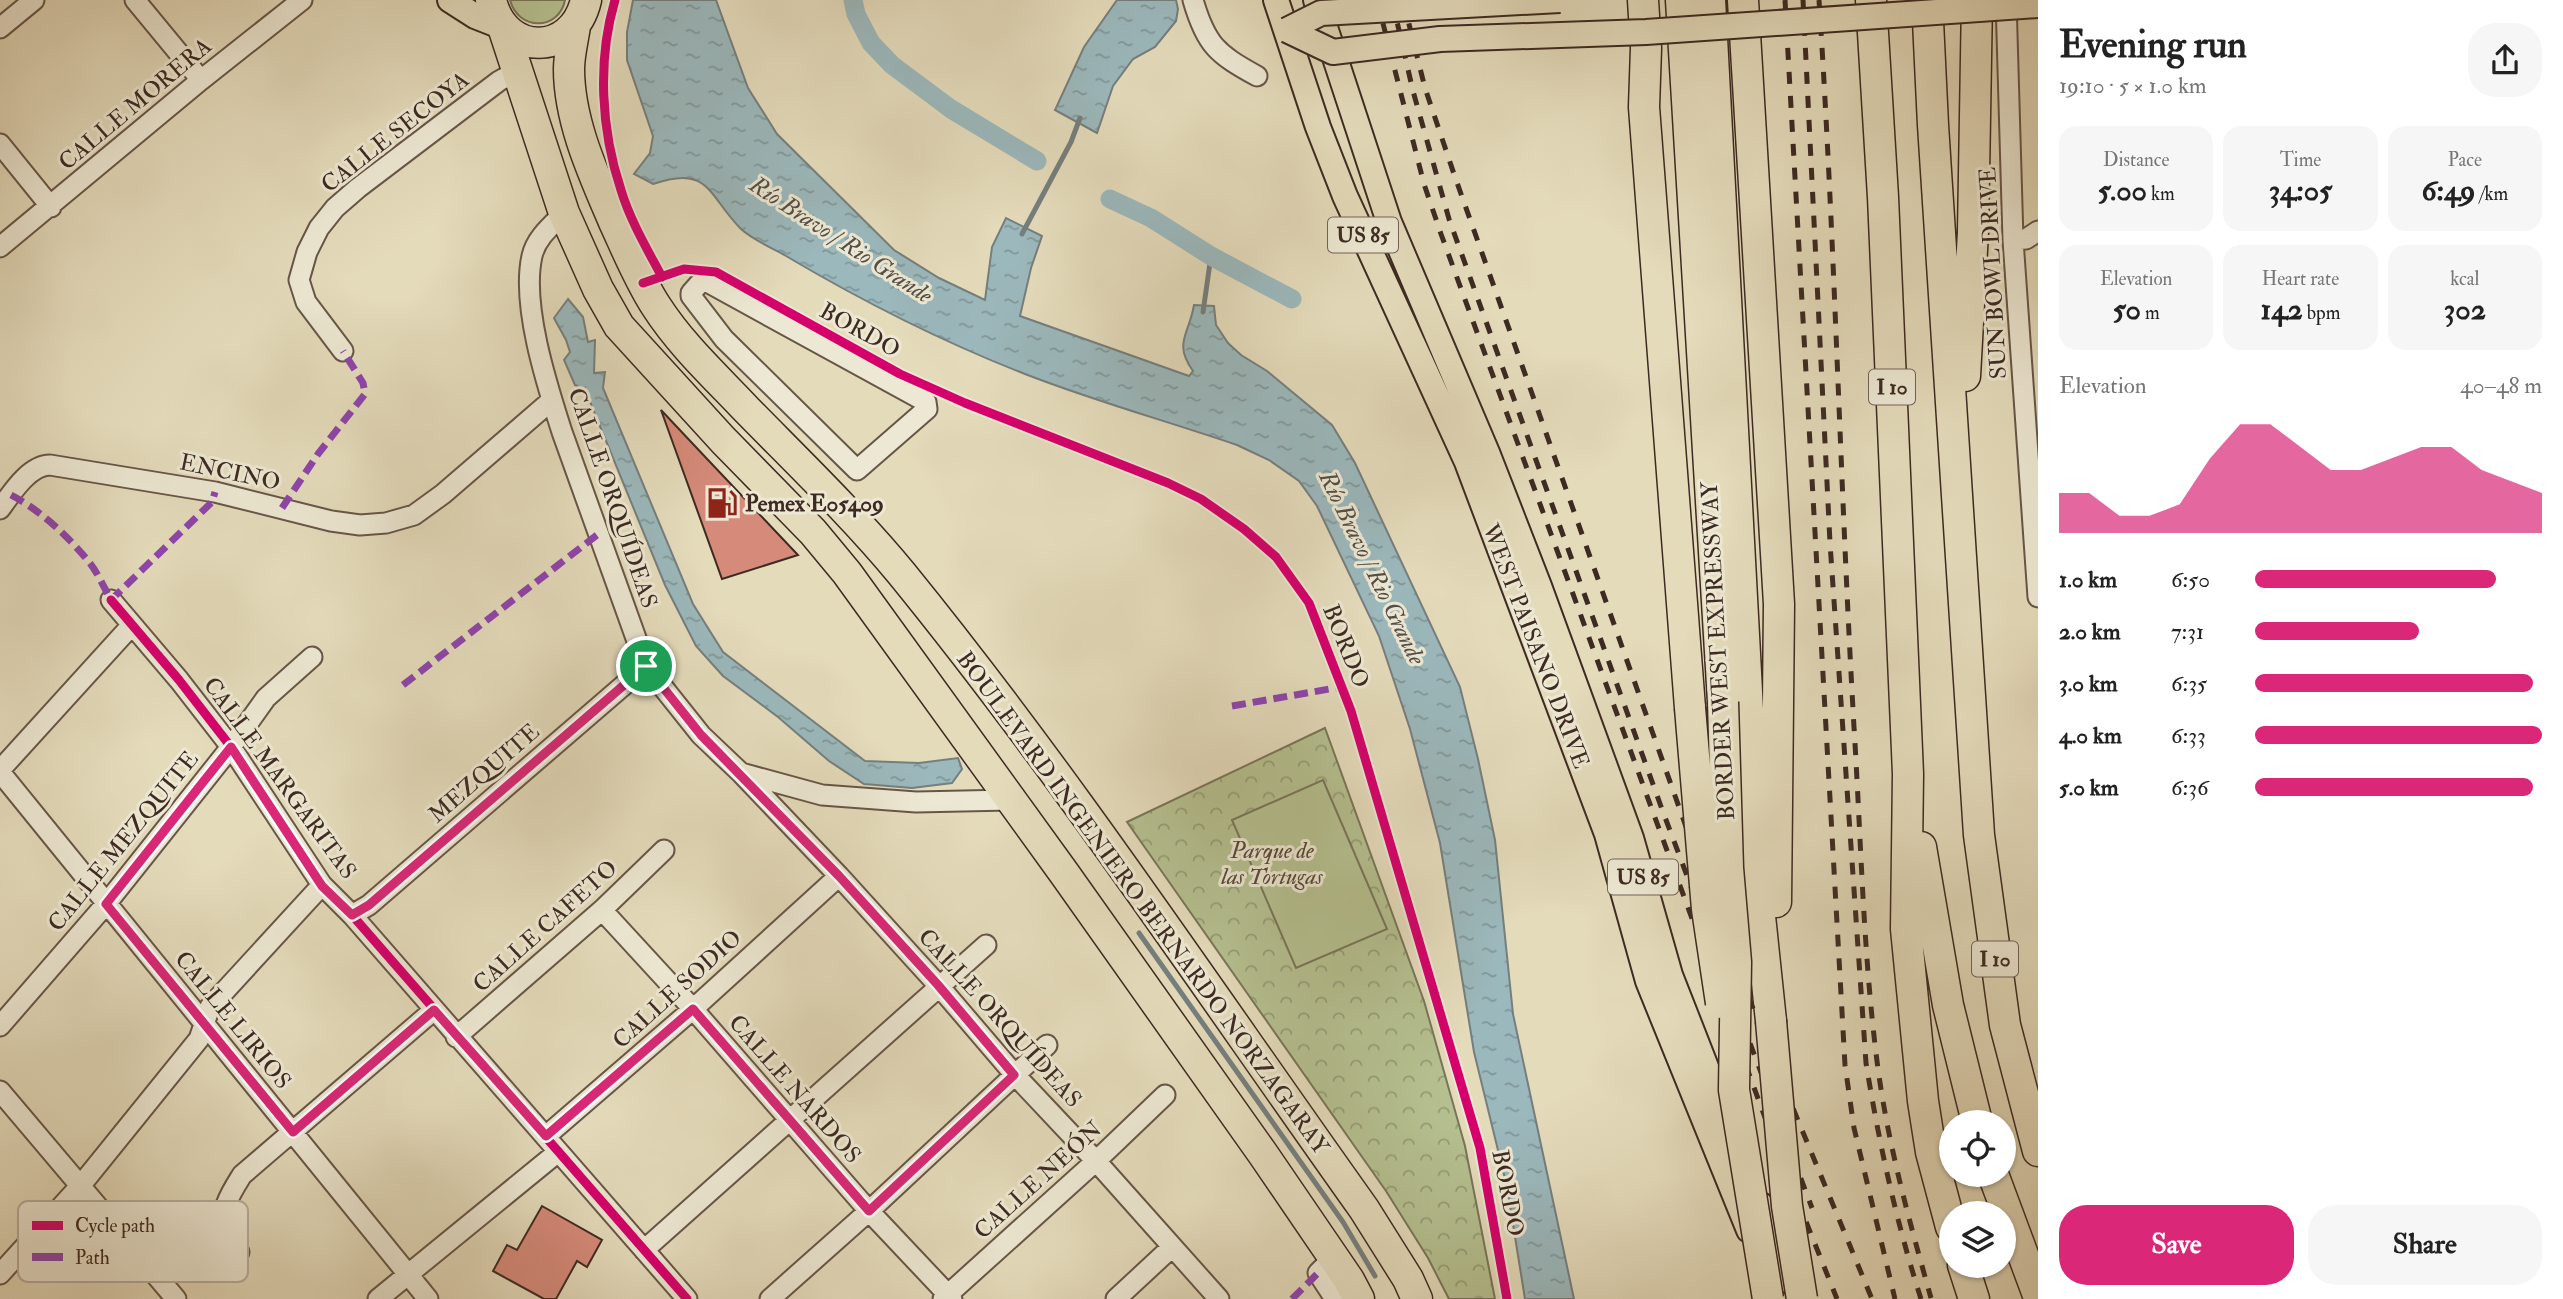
<!DOCTYPE html>
<html lang="en">
<head>
<meta charset="utf-8">
<style>
	:root { --surface:#fff; --page:#f6f6f6; --text:#222; --muted:#767676; --accent:#db2777 }
	body { margin:0; font-family:"IM FELL Double Pica",serif; background:var(--page); color:var(--text); height:100vh; display:flex; flex-direction:column; font-size:26px; white-space:nowrap }
	* { box-sizing:border-box; margin:0 }
	p { font-size:23px; color:var(--muted) }
	.icon { flex:none; width:38px; height:38px; fill:none; stroke:currentColor; stroke-width:2; stroke-linecap:round; stroke-linejoin:round }
	.map { position:relative; flex:1; overflow:hidden }
	.details { display:flex; flex-direction:column; background:var(--surface); width:525px }
	.details>* { flex:none }
	.buttons { position:absolute; left:1939px; top:1110px; display:grid; gap:14px }
	.buttons a { display:grid; place-items:center; width:77px; height:77px; border-radius:50%; background:var(--surface); box-shadow:0 2px 5px #0004; font-size:35px }
	.pin { position:absolute; display:grid; place-items:center; width:60px; height:60px; color:#fff; margin:-30px; border:4px solid #fff; border-radius:50%; box-shadow:0 2px 7px #0007 }
	.round { display:grid; place-items:center; flex:none; width:74px; height:74px; border-radius:28px; background:var(--page) }
	.overview { display:flex; align-items:center; justify-content:space-between; height:119px; padding:0 21px }
	h1 { font-size:38px; font-weight:800; line-height:52px }
	.stats { display:grid; grid-template-columns:repeat(3,1fr); gap:10px; height:119px; padding:7px 21px }
	.stats div { display:grid; align-content:center; border-radius:18px; background:var(--page); text-align:center }
	.stats b { font-size:30px; font-weight:800 }
	.stats small { font-size:19px; font-weight:400 }
	.stats p { font-size:19px }
	.chart { height:196px; padding:14px 21px }
	.chart p { display:flex; justify-content:space-between }
	.chart svg { width:100%; height:126px; margin-top:7px; fill:var(--accent); opacity:.7 }
	.button { display:flex; gap:14px; margin-top:auto; padding:14px 21px }
	.button a { flex:1; height:80px; border-radius:28px; background:var(--accent); color:#fff; font-size:28px; font-weight:800; line-height:80px; text-align:center }
	.button a+a { background:var(--page); color:var(--text) }
	ul { padding:0 21px; list-style:none; font-size:23px }
	li { display:grid; grid-template-columns:112px 84px 1fr; align-items:center; height:52px }
	li i { height:18px; border-radius:9px; background:var(--accent) }
	main { display:flex; flex:1; min-height:0 }
	.map>svg:first-child { display:block }
	.forest { fill:url(#forest-crowns); stroke:#797559; stroke-width:2 }
	.garden { fill:#b5c090; stroke:#797559; stroke-width:2 }
	.water { fill:url(#water-ripples); stroke:#757f7e; stroke-width:2 }
	.lines { fill:none; stroke-linecap:round; stroke-linejoin:round }
	.stream { stroke:#757f7e; stroke-width:5 }
	.canal { stroke:#9bb8bc; stroke-width:19 }
	.building { fill:#d68a7a; stroke:#3d2a22; stroke-width:2 }
	.minor-casing { stroke:#675648; stroke-width:23 }
	.major-casing { stroke:#3d2a22; stroke-width:28 }
	.highway-casing { stroke:#3d2a22; stroke-width:33 }
	.minor { stroke:#ede8d3; stroke-width:19 }
	.major { stroke:#e4dbbb; stroke-width:24 }
	.highway { stroke:#e4dbbb; stroke-width:30 }
	.rail { stroke:#3d2a22; stroke-width:5; stroke-dasharray:12 12; stroke-linecap:butt }
	.major-bridge-casing { stroke:#3d2a22; stroke-width:28; stroke-linecap:butt }
	.highway-bridge-casing { stroke:#3d2a22; stroke-width:33; stroke-linecap:butt }
	.major-bridge { stroke:#e4dbbb; stroke-width:24 }
	.highway-bridge { stroke:#e4dbbb; stroke-width:30 }
	.quiet { stroke:#8e44ad; stroke-width:7; stroke-dasharray:14 7; stroke-linecap:butt }
	.cycleway-casing { stroke:#ede8d3; stroke-width:13 }
	.cycleway { stroke:#d6006c; stroke-width:9 }
	.route-casing { stroke:#fff; stroke-width:14 }
	.route { stroke:#db2777; stroke-width:9 }
	.labels { text-anchor:middle; dominant-baseline:central; stroke-width:6; stroke-linejoin:round; paint-order:stroke }
	.shield { fill:#ede8d3; stroke:#726357; stroke-width:2 }
	.shield-label { font-size:21px; font-weight:bold; fill:#3d2a22 }
	.street-label { font-size:23px; fill:#3d2a22; stroke:#ede8d3 }
	.poi-label { font-size:23px; font-weight:bold; fill:#3d2a22; stroke:#ede8d3; text-anchor:start }
	.park-label { font-size:23px; font-style:italic; fill:#554838; stroke:#ede8d3 }
	.water-label { font-size:24px; font-style:italic; fill:#544e48; stroke:#ede8d3 }
	.key { fill:#ede8d3; stroke:#b8af9e; stroke-width:2 }
	.key-label { font-size:19px; fill:#3d2a22 }
</style>
</head>
<body>
<main>
<div class="map">
<svg width="2038" height="1299" viewBox="0 0 2038 1299">
	<defs>
		<pattern id="forest-crowns" width="20" height="18" patternUnits="userSpaceOnUse" patternTransform="scale(1.75)"><rect width="20" height="18" fill="#b5c090"/><path d="M2 6a3 3 0 1 1 6 0M12 15a3 3 0 1 1 6 0" fill="none" stroke="#949c75"/></pattern>
		<pattern id="water-ripples" width="26" height="14" patternUnits="userSpaceOnUse" patternTransform="scale(1.75)"><rect width="26" height="14" fill="#9bb8bc"/><path d="M2 4q2-2 4 0t4 0M15 11q2-2 4 0t4 0" fill="none" stroke="#809698"/></pattern>
	</defs>
	<rect width="100%" height="100%" fill="#e4dbbb"/>
	<filter id="stains"><feTurbulence type="fractalNoise" baseFrequency=".00286" numOctaves="4"/><feColorMatrix values="0 0 0 0 .2 0 0 0 0 .09 0 0 0 0 .02 0 0 0 .5 -.17"/></filter>
	<radialGradient id="worn" r=".72"><stop offset=".6" stop-color="#630" stop-opacity="0"/><stop offset="1" stop-color="#630" stop-opacity=".3"/></radialGradient>
	<path class="forest" d="M1325 728 1424 1001 1465 1146 1495 1299H1449L1428 1258 1386 1191 1127 822Z"/>
	<path class="garden" d="M510 0H565C559 31 518 31 510 0Z
		M1323 780 1387 929 1296 968 1232 820Z"/>
	<path class="water" d="M633 0H716L748 88 777 134 894 250 939 278 985 300 992 247 1006 218 1042 236 1031 268 1020 316 1189 376 1193 371C1173 343 1189 335 1194 305L1214 306 1216 325 1228 343 1241 355 1267 371 1332 425 1355 463 1460 687 1478 759 1495 840 1513 1014 1574 1299H1525L1507 1187 1474 1052 1440 843 1410 729 1379 636 1317 506 1299 481 1269 460 1237 445C1167 421 1094 401 1025 374 943 342 862 301 786 256 772 248 753 240 741 229 708 196 710 164 653 184L634 174 650 153 653 136 627 60V32Z
		M1117 0H1176L1178 9 1176 21 1155 47 1133 59 1113 86 1097 133 1055 110 1084 47Z
		M568 299 583 317 588 342 595 340 594 373 605 372 603 388 693 604 723 652 865 761 919 763 958 758 962 769 952 783 912 788 864 784 829 761 778 717 723 676 696 646 665 585 586 392 575 385 564 360 570 352 566 340 554 318Z"/>
	<g class="lines">
		<path class="stream" d="M1022 234 1071 142 1080 118
			M1203 312 1211 256
			M1139 933 1343 1222 1375 1276"/>
		<path class="canal" d="M853 0 856 14 871 43 892 65 951 109 1037 161
			M1110 199 1151 218 1211 256 1292 299"/>
	</g>
	<path class="building" d="M661 410 709 461 798 555 722 579Z
		M542 1206 602 1240 587 1267 577 1261 556 1299H544L493 1271 507 1245 517 1250Z"/>
	<g class="lines">
		<defs>
			<path id="minor" d="M135 0 201 80
				M1193 0C1206 45 1217 54 1257 76
				M2006 0 2013 240 2038 597
				M0 28 34 0
				M0 144 51 207
				M564 213C551 226 536 238 532 256 521 305 547 385 562 432L646 666 701 735 741 773 822 795 916 802 1010 800
				M2013 240 2026 239 2038 231
				M0 247 201 80 302 0
				M704 282 709 283 926 402 927 409 857 470 724 339 691 296V293L699 284Z
				M343 351 306 302 299 280 307 252 319 228 335 208 358 188 499 81 517 71
				M0 509C11 494 29 465 50 465L215 492 331 521 360 525 386 523 414 515 443 494 552 400
				M111 600 179 680 231 747 322 885 352 915 687 1299
				M0 770 131 626
				M0 772 428 1299
				M742 774 839 876 938 985 1015 1075 1096 1161 1219 1299
				M602 910 693 1009 869 1211 952 1299
				M352 915 369 905 646 666
				M0 1026 106 904 231 747 266 698 312 657
				M456 1037 602 910 664 850
				M0 1091 176 1299
				M546 1136 693 1009 839 876
				M644 1250 986 945
				M239 1252C235 1247 228 1240 226 1234 217 1213 232 1191 242 1175L434 1010
				M1333 1258 1318 1273 1335 1299
				M0 1274 81 1185 199 1039 210 1007 322 885
				M378 1299 558 1152
				M770 1299 869 1211 1047 1045
				M943 1299 1096 1161 1165 1095
				M1116 1299 1172 1247"/>
			<path id="major" d="M450 0 475 16 503 27
				M1276 0 1318 127 1345 196 1467 462 1607 834 1648 981 1749 1230
				M1316 0 1389 222 1488 455 1539 586 1631 838 1670 975 1733 1136
				M1761 1205 1791 1282"/>
			<path id="highway" d="M491 0C504 57 573 57 586 0
				M1643 0 1646 48 1644 107 1690 708
				M1681 0 1723 702
				M1710 0 1758 897 1771 1021
				M1743 0 1779 604 1776 902
				M1871 0 1883 197 1908 774 1906 929 1923 1101 1931 1152 1951 1227
				M1927 0 1933 125 1979 835 2005 1025 2038 1151
				M575 26C573 40 569 55 569 69 569 122 594 175 614 222 627 250 639 280 656 306 681 345 716 377 747 410 800 464 854 516 902 574 1067 777 1212 996 1364 1209L1408 1279 1417 1299
				M503 27 564 213 598 289 619 326 723 440 813 532 847 573 1064 873 1263 1154 1349 1280 1359 1299
				M1965 376 1973 232 1977 0
				M1921 847 1948 1005 1977 1122
				M1993 1174 2038 1295
				M1963 1265 1974 1299"/>
		</defs>
		<use href="#minor" class="minor-casing"/>
		<use href="#major" class="major-casing"/>
		<use href="#highway" class="highway-casing"/>
		<use href="#minor" class="minor"/>
		<use href="#major" class="major"/>
		<use href="#highway" class="highway"/>
		<path class="rail" d="M1377 0 1424 184 1441 234 1771 1134 1837 1299
			M1392 0 1413 91 1449 219 1663 812 1812 1208
			M1403 0 1425 88 1455 177 1711 897 1766 1043 1872 1299
			M1785 0 1845 1065 1854 1128 1895 1299
			M1803 0 1830 543 1866 1063C1879 1143 1896 1221 1921 1299
			M1819 0C1835 242 1840 485 1854 727 1861 838 1863 951 1877 1061 1887 1141 1909 1220 1931 1298"/>
		<defs>
			<path id="major-bridge" d="M1287 30 1333 52 1440 39 1646 32 2038 5
				M1287 30 1321 13 1560 0"/>
			<path id="highway-bridge" d="M1723 702 1728 868 1736 962 1734 1090 1768 1299
				M1690 708 1707 909 1721 1003
				M1771 1021 1787 1206 1802 1299"/>
		</defs>
		<use href="#major-bridge" class="major-bridge-casing"/>
		<use href="#highway-bridge" class="highway-bridge-casing"/>
		<use href="#major-bridge" class="major-bridge"/>
		<use href="#highway-bridge" class="highway-bridge"/>
		<path class="quiet" d="M11 495C40 510 68 536 89 562 98 573 104 588 111 600L212 502 215 492
			M282 508 318 454 365 394 363 383 343 351
			M403 685 597 535
			M1232 706 1341 687
			M1292 1299 1318 1273"/>
		<defs>
			<path id="cycleway" d="M615 0C597 61 601 130 621 190 630 220 647 249 662 277
				M643 283 684 269 716 272 900 374 965 403 1168 483 1201 499 1244 529 1276 557 1309 603 1351 711 1480 1148 1507 1299
				M111 600 179 680 231 747 322 885 352 915 687 1299"/>
		</defs>
		<use href="#cycleway" class="cycleway-casing"/>
		<use href="#cycleway" class="cycleway"/>
	</g>
	<g class="lines">
		<defs>
			<path id="route" d="M646 666 701 735 839 876 938 985 1014 1075 869 1211 693 1009 546 1136 434 1010 293 1132 106 904 231 747 322 886 352 915 369 905Z"/>
		</defs>
		<use href="#route" class="route-casing"/>
		<use href="#route" class="route"/>
	</g>
	<defs>
		<symbol id="fuel-bare" viewBox="-9 -9 18 18"><path d="M-5.5-6h7V0h2V4h1.3V-2.5L3-4.5l.8-.8L6-3V5H2.5V1h-1V6h-7ZM-4.2-4.7v3.2H.2V-4.7Z" fill="#8f2418" stroke="#ede8d3" stroke-width="2.5" paint-order="stroke"/></symbol>
	</defs>
	<g fill-rule="evenodd">
		<use href="#fuel-bare" x="700" y="481" width="44" height="44"/>
	</g>
	<g class="labels">
		<g class="shield">
			<rect x="1328" y="217.5" width="70" height="35" rx="5"/>
			<rect x="1869" y="369.5" width="46" height="35" rx="5"/>
			<rect x="1608" y="859.5" width="70" height="35" rx="5"/>
			<rect x="1972" y="941.5" width="46" height="35" rx="5"/>
		</g>
		<g class="shield-label">
			<text x="1363" y="235">US 85</text>
			<text x="1892" y="387">I 10</text>
			<text x="1643" y="877">US 85</text>
			<text x="1995" y="959">I 10</text>
		</g>
		<g class="street-label">
			<text transform="translate(135 104) rotate(-40)">CALLE MORERA</text>
			<text transform="translate(395 132) rotate(-38)">CALLE SECOYA</text>
			<text transform="translate(1993 273) rotate(-93)">SUN BOWL DRIVE</text>
			<text transform="translate(860 330) rotate(29)">BORDO</text>
			<text transform="translate(230 472) rotate(12)">ENCINO</text>
			<text transform="translate(613 498) rotate(71)">CALLE ORQUÍDEAS</text>
			<text transform="translate(1346 646) rotate(68)">BORDO</text>
			<text transform="translate(1536 646) rotate(69)">WEST PAISANO DRIVE</text>
			<text transform="translate(1718 651) rotate(-93)">BORDER WEST EXPRESSWAY</text>
			<text transform="translate(484 773) rotate(-41)">MEZQUITE</text>
			<text transform="translate(280 778) rotate(54)">CALLE MARGARITAS</text>
			<text transform="translate(123 841) rotate(-51)">CALLE MEZQUITE</text>
			<text transform="translate(1143 903) rotate(54)">BOULEVARD INGENIERO BERNARDO NORZAGARAY</text>
			<text transform="translate(545 926) rotate(-42)">CALLE CAFETO</text>
			<text transform="translate(677 989) rotate(-42)">CALLE SODIO</text>
			<text transform="translate(1000 1018) rotate(48)">CALLE ORQUÍDEAS</text>
			<text transform="translate(233 1020) rotate(51)">CALLE LIRIOS</text>
			<text transform="translate(795 1089) rotate(49)">CALLE NARDOS</text>
			<text transform="translate(1038 1180) rotate(-42)">CALLE NEÓN</text>
			<text transform="translate(1508 1193) rotate(79)">BORDO</text>
		</g>
		<g class="poi-label">
			<text x="745" y="503">Pemex E05409</text>
		</g>
		<g class="park-label">
			<text x="1272" y="850">Parque de<tspan x="1272" dy="26">las Tortugas</tspan></text>
		</g>
		<g class="water-label">
			<text transform="translate(841 240) rotate(33)">Río Bravo / Rio Grande</text>
			<text transform="translate(1372 568) rotate(64)">Río Bravo / Rio Grande</text>
		</g>
	</g>
	<rect x="18" y="1201" width="230" height="81" rx="10" class="key"/>
	<rect x="32" y="1221" width="31" height="9" fill="#d6006c"/>
	<rect x="32" y="1253" width="31" height="8" fill="#8e44ad"/>
	<g class="key-label">
		<text x="75" y="1232">Cycle path</text>
		<text x="75" y="1264">Path</text>
	</g>
	<rect width="100%" height="100%" filter="url(#stains)"/>
	<rect width="100%" height="100%" fill="url(#worn)"/>
</svg>
<div class="buttons">
<a><svg class="icon" aria-label="locate" viewBox="0 0 24 24"><circle cx="12" cy="12" r="6"/><path d="M12 2v4M12 18v4M2 12h4M18 12h4"/></svg></a>
<a><svg class="icon" aria-label="layers" viewBox="0 0 24 24"><path d="M12 4l9 5-9 5-9-5zM3 14l9 5 9-5"/></svg></a>
</div>
<div class="pin" style="left:646px;top:666px;background:#1e9e55"><svg class="icon" aria-label="arrive" viewBox="0 0 24 24"><path d="M6 21V4h12l-3 4 3 4H6"/></svg></div>
</div>
<section class="details">
<div class="overview"><div><h1>Evening run</h1><p>19:10 · 5 × 1.0 km</p></div><a class="round"><svg class="icon" aria-label="share" viewBox="0 0 24 24"><path d="M12 15V3M7 8l5-5 5 5M5 13v7h14v-7"/></svg></a></div>
<div class="stats">
<div><p>Distance</p><b>5.00<small> km</small></b></div>
<div><p>Time</p><b>34:05</b></div>
<div><p>Pace</p><b>6:49<small> /km</small></b></div>
</div>
<div class="stats">
<div><p>Elevation</p><b>50<small> m</small></b></div>
<div><p>Heart rate</p><b>142<small> bpm</small></b></div>
<div><p>kcal</p><b>302</b></div>
</div>
<div class="chart"><p><span>Elevation</span>40–48 m</p>
<svg viewBox="0 0 160 44" preserveAspectRatio="none"><path d="M0 44V30L10 30L20 38L30 38L40 34L50 18L60 6L70 6L80 14L90 22L100 22L110 18L120 14L130 14L140 22L150 26L160 30V44z"/></svg>
</div>
<ul>
<li><b>1.0 km</b>6:50<i style="width:84%"></i></li>
<li><b>2.0 km</b>7:31<i style="width:57%"></i></li>
<li><b>3.0 km</b>6:35<i style="width:97%"></i></li>
<li><b>4.0 km</b>6:33<i style="width:100%"></i></li>
<li><b>5.0 km</b>6:36<i style="width:97%"></i></li>
</ul>
<div class="button"><a>Save</a><a>Share</a></div>
</section>
</main>
</body>
</html>
